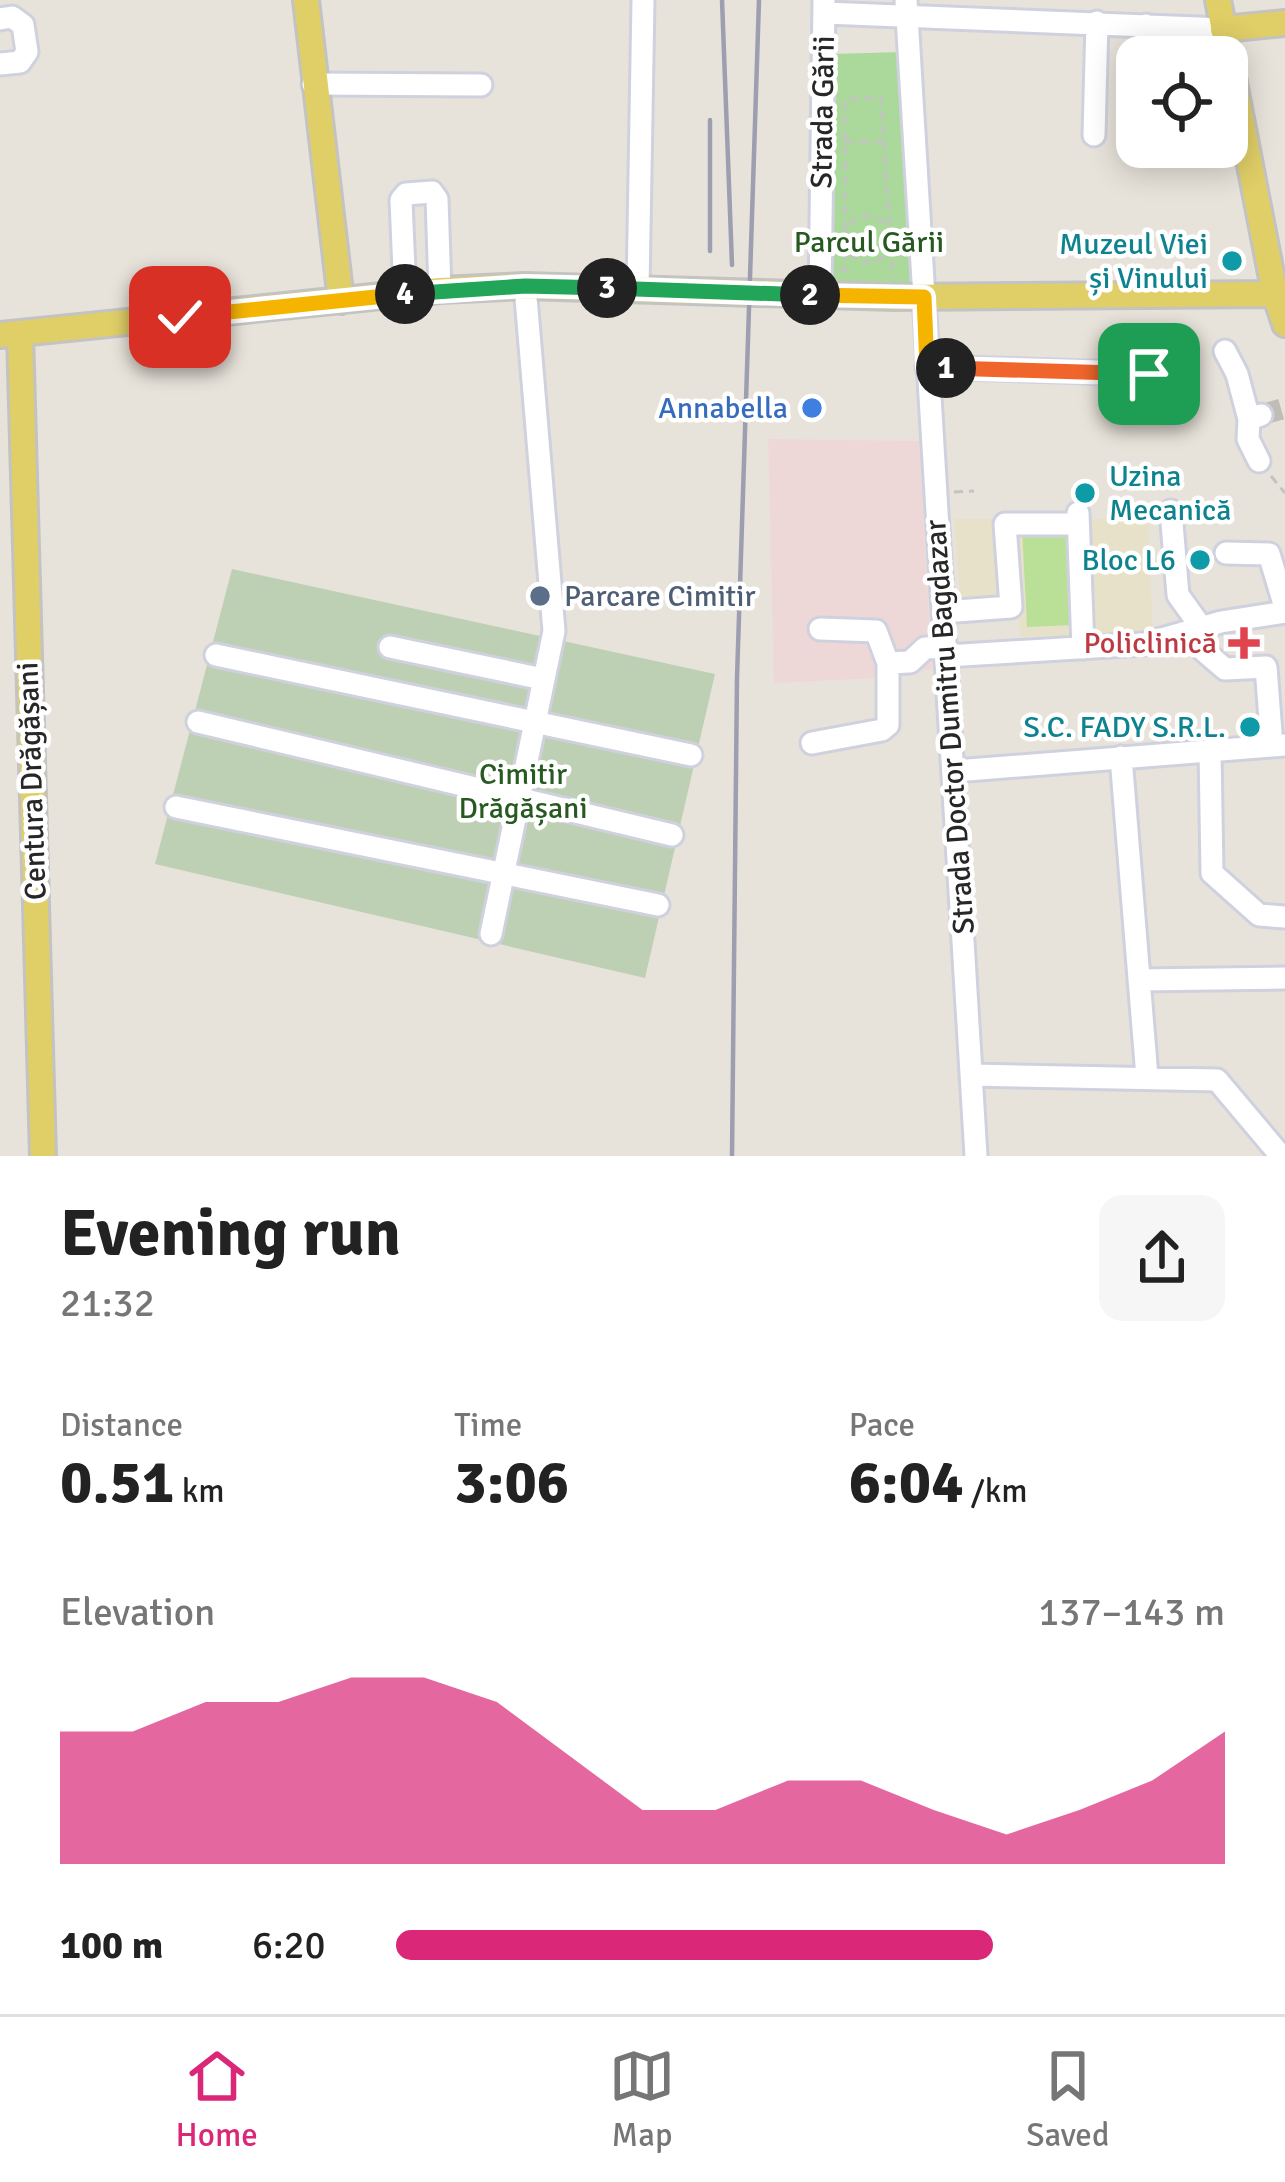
<!DOCTYPE html>
<html lang="en">
<head>
<meta charset="utf-8">
<style>
	:root { --surface:#fff; --page:#f6f6f6; --text:#222; --muted:#767676; --line:#e0e0e0; --accent:#db2777 }
	body { margin:0; font-family:Signika,sans-serif; background:var(--page); color:var(--text); height:100vh; display:flex; flex-direction:column; font-size:45px; white-space:nowrap }
	* { box-sizing:border-box; margin:0 }
	p { font-size:39px; color:var(--muted) }
	.icon { flex:none; width:66px; height:66px; fill:none; stroke:currentColor; stroke-width:2; stroke-linecap:round; stroke-linejoin:round }
	.map { position:relative; height:1156px; overflow:hidden }
	.details { display:flex; flex-direction:column; background:var(--surface); flex:1 }
	.details>* { flex:none }
	.buttons { position:absolute; left:1116px; top:36px; display:grid; gap:24px }
	.buttons a { display:grid; place-items:center; width:132px; height:132px; border-radius:24px; background:var(--surface); box-shadow:0 6px 30px #0003; font-size:60px }
	.pin { position:absolute; display:grid; place-items:center; width:102px; height:102px; color:#fff; margin:-51px; border-radius:24px; box-shadow:0 6px 18px #0006 }
	.km { position:absolute; width:60px; height:60px; margin:-30px; border-radius:50%; background:#222; color:#fff; font-size:33px; line-height:60px; text-align:center }
	.round { display:grid; place-items:center; flex:none; width:126px; height:126px; border-radius:24px; background:var(--page) }
	.head { display:flex; align-items:center; justify-content:space-between; height:204px; padding:0 60px }
	h1 { font-size:66px; font-weight:700; line-height:90px }
	.metrics { display:grid; grid-template-columns:repeat(3,1fr); gap:18px; height:204px; padding:12px 60px }
	.metrics div { display:grid; align-content:center }
	.metrics b { font-size:60px; font-weight:700 }
	.metrics small { font-size:33px; font-weight:400 }
	.metrics p { font-size:33px }
	.chart { height:336px; padding:24px 60px }
	.chart p { display:flex; justify-content:space-between }
	.chart svg { width:100%; height:216px; margin-top:12px; fill:var(--accent); opacity:.7 }
	ul { padding:0 60px; list-style:none; font-size:39px }
	li { display:grid; grid-template-columns:192px 144px 1fr; align-items:center; height:90px }
	li i { height:30px; border-radius:15px; background:var(--accent) }
	.tabs { display:flex; justify-content:space-around; align-items:center; height:168px; border-top:3px solid var(--line); background:var(--surface); font-size:33px; color:var(--muted) }
	.tabs a { display:grid; justify-items:center; gap:6px }
	.tabs .active { color:var(--accent) }
	.map>svg:first-child { display:block }
	.education { fill:#e8e1ca }
	.medical { fill:#eed8d7 }
	.green { fill:#aad99b }
	.cemetery { fill:#bed0b3 }
	.pitch { fill:#bae098 }
	.lines { fill:none; stroke-linecap:round; stroke-linejoin:round }
	.minor-tunnel { stroke:#c1bdb6; stroke-width:21; stroke-dasharray:21 10; stroke-linecap:butt }
	.minor-casing { stroke:#cfd1de; stroke-width:27 }
	.major-casing { stroke:#c3c3c3; stroke-width:30 }
	.path { stroke:#c3c3c3; stroke-width:3; stroke-dasharray:9 6; stroke-linecap:butt }
	.minor { stroke:#fff; stroke-width:21 }
	.major { stroke:#e0cf67; stroke-width:24 }
	.rail { stroke:#9d9eaf; stroke-width:4.5 }
	.split-1-casing { stroke:#fff; stroke-width:24 }
	.split-2-casing { stroke:#fff; stroke-width:24 }
	.split-3-casing { stroke:#fff; stroke-width:24 }
	.split-4-casing { stroke:#fff; stroke-width:24 }
	.split-5-casing { stroke:#fff; stroke-width:24 }
	.split-1 { stroke:#f0652b; stroke-width:15 }
	.split-2 { stroke:#f5b400; stroke-width:15 }
	.split-3 { stroke:#22a559; stroke-width:15 }
	.split-4 { stroke:#22a559; stroke-width:15 }
	.split-5 { stroke:#f5b400; stroke-width:15 }
	.culture-dot { fill:#0f9aa8; stroke:#fff; stroke-width:4.5 }
	.shop-dot { fill:#3f7fe0; stroke:#fff; stroke-width:4.5 }
	.service-dot { fill:#5c6f8a; stroke:#fff; stroke-width:4.5 }
	.health-dot { fill:#e0444e; stroke:#fff; stroke-width:4.5 }
	.labels { text-anchor:middle; dominant-baseline:central; stroke-width:9; stroke-linejoin:round; paint-order:stroke }
	.street-label { font-size:30px; fill:#272727; stroke:#fff }
	.park-label { font-size:30px; fill:#275a20; stroke:#fff }
	.culture-label { font-size:30px; fill:#0d838f; stroke:#fff; text-anchor:end }
	.shop-label { font-size:30px; fill:#366cbe; stroke:#fff; text-anchor:end }
	.service-label { font-size:30px; fill:#4e5e75; stroke:#fff; text-anchor:start }
	.health-label { font-size:30px; fill:#be3a42; stroke:#fff; text-anchor:end }
</style>
</head>
<body>
<div class="map">
<svg width="1285" height="1156" viewBox="0 0 1285 1156">
	<rect width="100%" height="100%" fill="#e8e3da"/>
	<path class="education" d="M954 519H1148L1153 631 1021 637 1017 603 961 607Z"/>
	<path class="medical" d="M768 439 919 441 932 669 879 678 774 683Z"/>
	<path class="green" d="M902 52 916 278 905 288 827 284 831 54Z"/>
	<path class="cemetery" d="M232 569 715 674 645 978 155 864Z"/>
	<path class="pitch" d="M1069 528 1075 625 1027 627 1022 529Z"/>
	<g class="lines">
		<path class="minor-tunnel" d="M1261 415 1285 408"/>
		<defs>
			<path id="minor" d="M906 0 976 1156
				M825 13 1223 29
				M0 19 12 17 23 25 27 52 20 62 0 64
				M1145 57 1146 25
				M313 84 481 85
				M1094 135 1097 22
				M638 289 643 0
				M405 294 401 200 406 194 432 192 437 199 440 290
				M820 296 824 1
				M1225 351 1237 374 1249 419 1261 415
				M927 367 1182 375
				M1249 419 1248 439 1259 461
				M1171 511 1178 595 1201 627
				M1078 513 1083 648
				M1226 553 1269 554 1285 607
				M943 612 1011 607 1005 524H1078
				M820 629 876 631 888 663
				M390 647 543 679
				M1204 651 1225 669 1266 667 1272 746
				M216 655 691 755
				M946 656 1144 644 1221 622 1285 612
				M198 722 672 835
				M812 743 882 730 888 725V663L910 662 925 648 945 647
				M1210 750 1212 873 1259 915 1285 917
				M1121 757 1147 1077
				M955 771 1285 745
				M176 807 658 905
				M491 934 554 631 525 286
				M1139 980 1285 978
				M971 1075 1217 1080 1281 1156"/>
			<path id="major" d="M306 0 341 301
				M1218 0 1275 294 1285 324
				M1223 29 1285 23
				M20 333 43 1156
				M0 335 440 290 525 286 894 297 1275 294"/>
		</defs>
		<use href="#minor" class="minor-casing"/>
		<use href="#major" class="major-casing"/>
		<path class="path" d="M845 142H884
			M845 239a23 23 0 1 1 46 0a23 23 0 1 1-46 0Z
			M840 270H845V99L881 98 893 278
			M1271 476 1285 493
			M954 492 974 491"/>
		<use href="#minor" class="minor"/>
		<use href="#major" class="major"/>
		<path class="rail" d="M722 0 732 265
			M710 251V120
			M732 1156 737 678 759 0"/>
	</g>
	<g class="lines">
		<defs>
			<path id="split-1" d="M946 368 1149 374"/>
			<path id="split-2" d="M810 295 924 297 927 367 946 368"/>
			<path id="split-3" d="M607 288 810 295"/>
			<path id="split-4" d="M405 294 525 286 607 288"/>
			<path id="split-5" d="M180 317 405 294"/>
		</defs>
		<use href="#split-1" class="split-1-casing"/>
		<use href="#split-2" class="split-2-casing"/>
		<use href="#split-3" class="split-3-casing"/>
		<use href="#split-4" class="split-4-casing"/>
		<use href="#split-5" class="split-5-casing"/>
		<use href="#split-1" class="split-1"/>
		<use href="#split-2" class="split-2"/>
		<use href="#split-3" class="split-3"/>
		<use href="#split-4" class="split-4"/>
		<use href="#split-5" class="split-5"/>
	</g>
	<g class="culture-dot">
		<circle cx="1232" cy="261" r="12"/>
		<circle cx="1085" cy="493" r="12"/>
		<circle cx="1200" cy="560" r="12"/>
		<circle cx="1250" cy="727" r="12"/>
	</g>
	<circle class="shop-dot" cx="812" cy="408" r="12"/>
	<circle class="service-dot" cx="540" cy="596" r="12"/>
	<path class="health-dot" d="M1238 625h12v12h12v12h-12v12h-12v-12h-12v-12h12z"/>
	<g class="labels">
		<g class="street-label">
			<text transform="translate(823 112) rotate(-89)">Strada Gării</text>
			<text transform="translate(950 727) rotate(-94)">Strada Doctor Dumitru Bagdazar</text>
			<text transform="translate(32 781) rotate(-92)">Centura Drăgășani</text>
		</g>
		<g class="park-label">
			<text x="869" y="242">Parcul Gării</text>
			<text x="523" y="774">Cimitir<tspan x="523" dy="34">Drăgășani</tspan></text>
		</g>
		<g class="culture-label">
			<text x="1208" y="244">Muzeul Viei<tspan x="1208" dy="34">și Vinului</tspan></text>
			<text x="1109" y="476" text-anchor="start">Uzina<tspan x="1109" dy="34">Mecanică</tspan></text>
			<text x="1176" y="560">Bloc L6</text>
			<text x="1226" y="727">S.C. FADY S.R.L.</text>
		</g>
		<g class="shop-label">
			<text x="788" y="408">Annabella</text>
		</g>
		<g class="service-label">
			<text x="564" y="596">Parcare Cimitir</text>
		</g>
		<g class="health-label">
			<text x="1217" y="643">Policlinică</text>
		</g>
	</g>
</svg>
<div class="buttons">
<a><svg class="icon" aria-label="locate" viewBox="0 0 24 24"><circle cx="12" cy="12" r="6"/><path d="M12 2v4M12 18v4M2 12h4M18 12h4"/></svg></a>
</div>
<div class="pin" style="left:1149px;top:374px;background:#1e9e55"><svg class="icon" aria-label="arrive" viewBox="0 0 24 24"><path d="M6 21V4h12l-3 4 3 4H6"/></svg></div>
<div class="pin" style="left:180px;top:317px;background:#d93025"><svg class="icon" aria-label="check" viewBox="0 0 24 24"><path d="M5 12l5 5 9-10"/></svg></div>
<b class="km" style="left:946px;top:368px">1</b>
<b class="km" style="left:810px;top:295px">2</b>
<b class="km" style="left:607px;top:288px">3</b>
<b class="km" style="left:405px;top:294px">4</b>
</div>
<section class="details">
<div class="head"><div><h1>Evening run</h1><p>21:32</p></div><a class="round"><svg class="icon" aria-label="share" viewBox="0 0 24 24"><path d="M12 15V3M7 8l5-5 5 5M5 13v7h14v-7"/></svg></a></div>
<div class="metrics">
<div><p>Distance</p><b>0.51<small> km</small></b></div>
<div><p>Time</p><b>3:06</b></div>
<div><p>Pace</p><b>6:04<small> /km</small></b></div>
</div>
<div class="chart"><p><span>Elevation</span>137–143 m</p>
<svg viewBox="0 0 160 44" preserveAspectRatio="none"><path d="M0 44V17L10 17L20 11L30 11L40 6L50 6L60 11L70 22L80 33L90 33L100 27L110 27L120 33L130 38L140 33L150 27L160 17V44z"/></svg>
</div>
<ul>
<li><b>100 m</b>6:20<i style="width:72%"></i></li>
</ul>
</section>
<nav class="tabs">
<a class="active"><svg class="icon" aria-label="home" viewBox="0 0 24 24"><path d="M3 11l9-7 9 7M6 9v11h12V9"/></svg>Home</a>
<a><svg class="icon" aria-label="map" viewBox="0 0 24 24"><path d="M3 6l6-2 6 2 6-2v14l-6 2-6-2-6 2zM9 4v14M15 6v14"/></svg>Map</a>
<a><svg class="icon" aria-label="saved" viewBox="0 0 24 24"><path d="M7 4h10v16l-5-4-5 4z"/></svg>Saved</a>
</nav>
</body>
</html>
